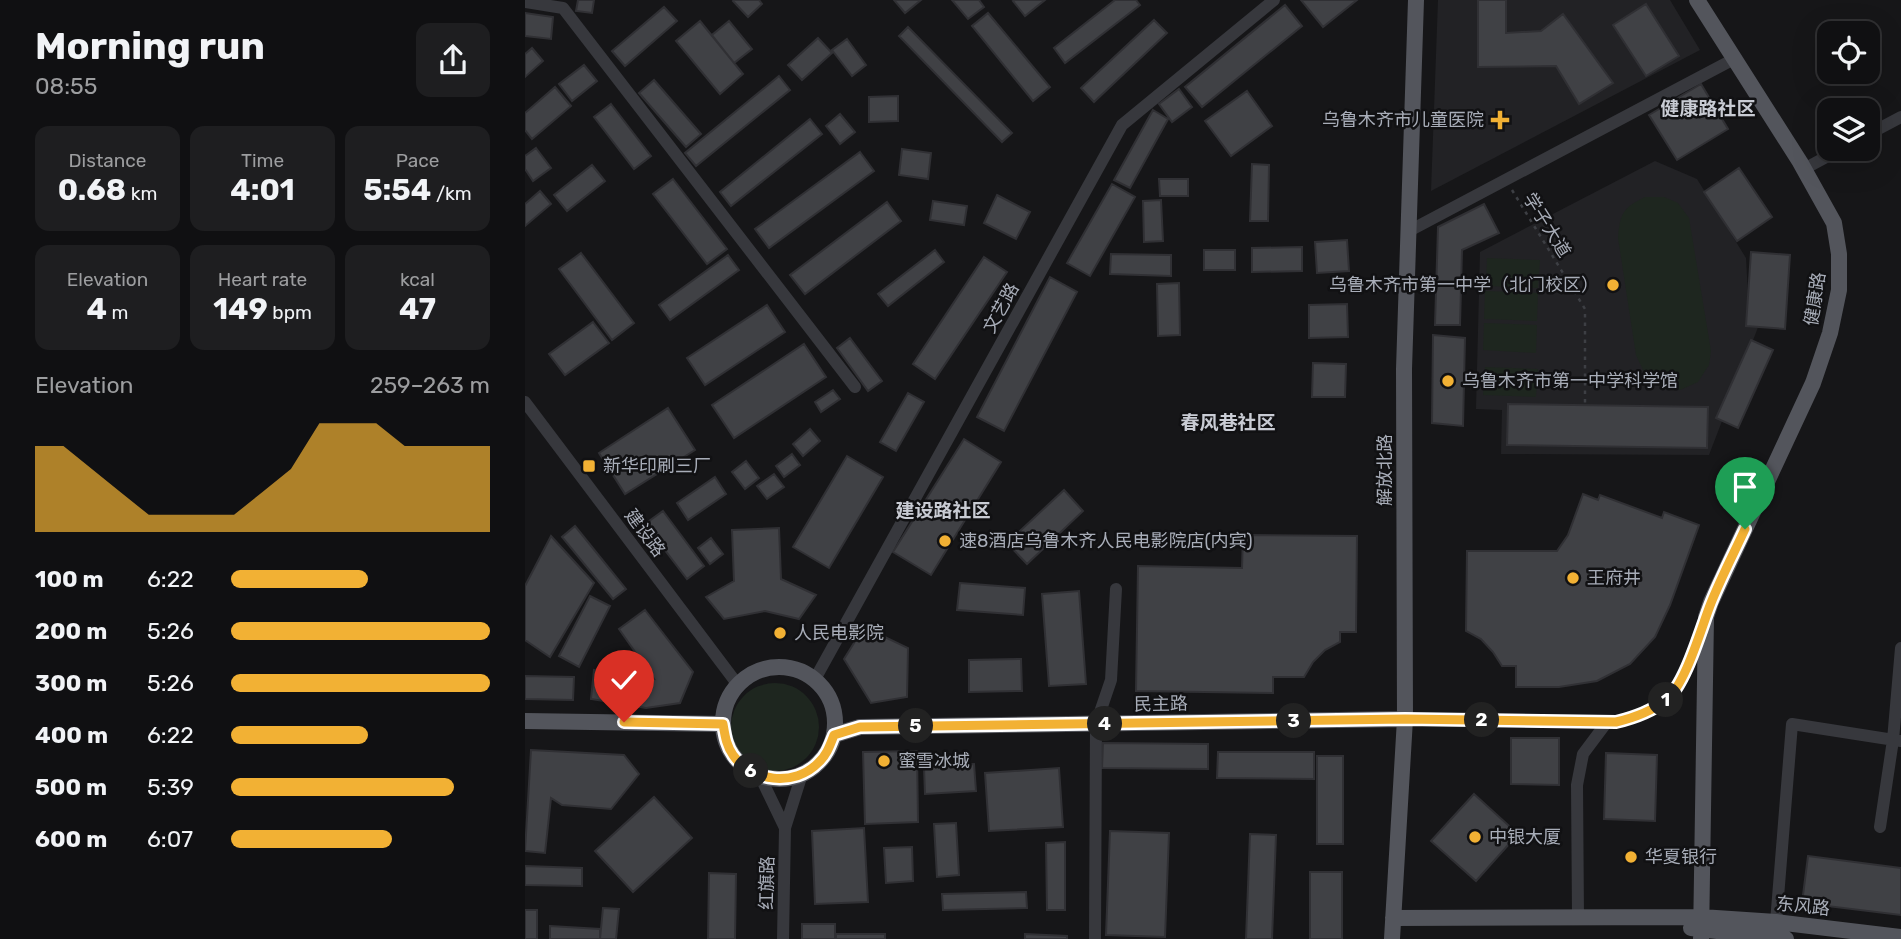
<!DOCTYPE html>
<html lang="en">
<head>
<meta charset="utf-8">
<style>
	:root { --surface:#101012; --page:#1e1e20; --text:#f1f3f6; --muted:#9c9d9f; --line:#303032; --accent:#f2b134 }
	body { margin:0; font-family:Rubik,"Noto Sans SC",sans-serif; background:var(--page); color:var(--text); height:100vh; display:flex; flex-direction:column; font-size:26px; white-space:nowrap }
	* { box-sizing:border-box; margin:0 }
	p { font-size:23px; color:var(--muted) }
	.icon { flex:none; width:38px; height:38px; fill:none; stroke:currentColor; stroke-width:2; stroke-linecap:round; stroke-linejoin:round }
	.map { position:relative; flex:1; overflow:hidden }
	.side { display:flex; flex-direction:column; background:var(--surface); width:525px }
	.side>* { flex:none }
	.fabs { position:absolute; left:1292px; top:21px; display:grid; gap:14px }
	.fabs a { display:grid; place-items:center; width:63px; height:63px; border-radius:14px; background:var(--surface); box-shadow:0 7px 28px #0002,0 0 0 2px var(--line); font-size:35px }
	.pin { position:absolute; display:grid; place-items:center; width:60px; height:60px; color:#fff; margin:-72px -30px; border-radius:50% 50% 50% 0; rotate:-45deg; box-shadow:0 0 7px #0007 }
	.pin .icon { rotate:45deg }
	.km { position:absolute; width:35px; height:35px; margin:-18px; border-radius:50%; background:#222; color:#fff; font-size:19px; line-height:35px; text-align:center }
	.round { display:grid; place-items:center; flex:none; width:74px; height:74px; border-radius:14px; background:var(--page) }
	.summary { display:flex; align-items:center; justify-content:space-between; height:119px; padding:0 35px }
	h1 { font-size:38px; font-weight:700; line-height:52px }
	.figures { display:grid; grid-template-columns:repeat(3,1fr); gap:10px; height:119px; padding:7px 35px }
	.figures div { display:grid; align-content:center; border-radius:14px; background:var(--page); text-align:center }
	.figures b { font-size:30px; font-weight:700 }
	.figures small { font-size:19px; font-weight:400 }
	.figures p { font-size:19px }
	.chart { height:196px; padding:14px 35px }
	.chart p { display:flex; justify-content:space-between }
	.chart svg { width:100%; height:126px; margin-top:7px; fill:var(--accent); opacity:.7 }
	ul { padding:0 35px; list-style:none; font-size:23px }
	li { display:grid; grid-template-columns:112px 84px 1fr; align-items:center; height:52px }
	li i { height:18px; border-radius:9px; background:var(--accent) }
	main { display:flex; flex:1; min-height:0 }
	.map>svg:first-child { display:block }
	.built { fill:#222225 }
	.green { fill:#1e261f }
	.building { fill:#404145; stroke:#303034; stroke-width:2 }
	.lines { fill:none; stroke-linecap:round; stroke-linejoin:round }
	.path { stroke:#3d3f44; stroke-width:2.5; stroke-dasharray:3.5 5; stroke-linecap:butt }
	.minor { stroke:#37383d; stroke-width:12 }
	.major { stroke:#53555c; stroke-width:16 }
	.route-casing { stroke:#fff; stroke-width:14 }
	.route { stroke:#f2b134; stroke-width:9 }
	.poi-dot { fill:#f2b134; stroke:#111113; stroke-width:2.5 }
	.labels { text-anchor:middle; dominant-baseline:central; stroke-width:5; stroke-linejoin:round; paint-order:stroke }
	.poi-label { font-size:18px; fill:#a8adb8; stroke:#111113; text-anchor:start }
	.street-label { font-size:18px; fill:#a8adb8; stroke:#111113 }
	.neighbourhood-label { font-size:19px; font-weight:bold; fill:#c9ccd4; stroke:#111113 }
</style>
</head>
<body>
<main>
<section class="side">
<div class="summary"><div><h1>Morning run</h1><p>08:55</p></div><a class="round"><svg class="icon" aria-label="share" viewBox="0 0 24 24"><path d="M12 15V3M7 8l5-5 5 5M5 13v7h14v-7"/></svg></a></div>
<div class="figures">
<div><p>Distance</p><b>0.68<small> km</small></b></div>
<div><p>Time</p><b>4:01</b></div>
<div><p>Pace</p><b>5:54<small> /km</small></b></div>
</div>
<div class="figures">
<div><p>Elevation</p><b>4<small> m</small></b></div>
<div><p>Heart rate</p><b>149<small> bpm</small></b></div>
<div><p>kcal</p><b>47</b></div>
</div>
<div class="chart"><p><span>Elevation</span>259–263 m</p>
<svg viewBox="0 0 160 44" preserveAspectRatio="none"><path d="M0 44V14L10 14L20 22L30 30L40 38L50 38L60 38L70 38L80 30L90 22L100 6L110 6L120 6L130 14L140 14L150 14L160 14V44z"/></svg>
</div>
<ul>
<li><b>100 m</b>6:22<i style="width:53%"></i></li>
<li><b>200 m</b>5:26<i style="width:100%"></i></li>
<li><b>300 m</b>5:26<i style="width:100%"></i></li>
<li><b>400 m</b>6:22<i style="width:53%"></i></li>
<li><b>500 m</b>5:39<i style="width:86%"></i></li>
<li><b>600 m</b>6:07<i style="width:62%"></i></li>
</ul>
</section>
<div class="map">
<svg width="1376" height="939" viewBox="0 0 1376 939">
	<rect width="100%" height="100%" fill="#161618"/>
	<path class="built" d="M913 0H1145L1175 50 906 191Z
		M1130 161 1172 179 1221 258 1224 313 1235 322 1184 455 976 454 977 410 951 409 955 252Z"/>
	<path class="green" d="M1120 197H1139L1153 203 1164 218 1186 351 1184 365 1173 382 1155 390 1131 385 1120 374 1111 355 1093 238C1095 213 1098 208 1120 197Z
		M962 258 1015 260 1013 288 961 286Z
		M960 291 1013 293 1012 321 959 319Z
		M959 323 1012 325 1011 353 958 350Z
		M960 367 1013 369 1011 397 958 395Z
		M206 727a44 44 0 1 1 88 0a44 44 0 1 1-88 0Z"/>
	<path class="building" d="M53 0H69L67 13 51 11Z
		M209 0H234L237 4 223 17 208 1Z
		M369 0H396L380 13Z
		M427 0H454L459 7 443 19Z
		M490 0H520L500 16 488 1Z
		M590 0H611L615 5 540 63 529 48Z
		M776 0H832L798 27Z
		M953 0H981V33L1016 31 1038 14 1088 83 1054 104 1031 66 953 67Z
		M1121 4 1154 56 1121 76 1088 25Z
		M760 5 777 26 677 107 660 87Z
		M139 7 152 21 100 66 87 51Z
		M0 13 28 17 26 39 0 36Z
		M463 13 525 87 508 101 447 26Z
		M629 20 642 33 569 102 556 88Z
		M175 21 218 74 195 94 151 41Z
		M204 21 227 49 209 63 187 35Z
		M383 27 487 133 477 142 374 36Z
		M293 38 307 53 277 80 263 65Z
		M322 39 341 65 327 76 307 50Z
		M7 48 18 61 0 77V54Z
		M59 65 72 81 47 101 34 84Z
		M254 76 265 90 171 166 160 153Z
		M129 80 176 134 161 147 114 93Z
		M1176 84 1203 129 1152 160 1124 115Z
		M30 87 46 106 7 139 0 130V113Z
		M654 89 667 107 647 122 634 104Z
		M722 91 747 126 706 156 680 121Z
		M373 96V121L344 122V97Z
		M86 104 126 156 109 169 69 117Z
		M628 110 643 119 605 188 589 180Z
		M315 114 330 132 315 144 301 126Z
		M285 119 297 134 206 206 195 192Z
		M11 148 26 168 8 181 0 169V156Z
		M377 149 406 153 403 179 374 175Z
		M335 152 349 171 244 248 230 229Z
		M727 164 744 165 743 221H725Z
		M67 165 80 181 42 211 29 195Z
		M1214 168 1247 217 1212 241 1179 192Z
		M148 179 202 249 182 264 128 194Z
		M634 179H663V196H635Z
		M587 184 610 197 565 276 542 263Z
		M15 191 26 204 0 226V204Z
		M472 195 505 212 491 239 459 223Z
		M636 200 638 241 619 242 618 201Z
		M408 201 442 206 439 225 405 220Z
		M362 202 376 221 280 294 265 275Z
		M959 204 974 233 937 250 935 325H910L913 227Z
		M822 240 824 271 792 273 790 242Z
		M777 247V271L727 272V248Z
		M410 250 419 262 363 306 353 294Z
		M679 250H710V270H679Z
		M1226 252 1265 255 1260 329 1221 326Z
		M56 253 109 323 87 340 34 269Z
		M586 254 646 255V276L585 274Z
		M203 255 214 270 145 320 134 305Z
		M459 257 482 272 410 379 388 364Z
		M525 277 552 292 479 431 452 417Z
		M654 283 655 335 633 336 632 284Z
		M822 304 823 337 784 338V305Z
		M242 305 260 332 180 385 162 358Z
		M68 322 84 343 40 375 24 354Z
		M908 335 940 338 938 426 907 423Z
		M325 338 357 381 343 391 312 348Z
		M1226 340 1248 350 1213 428 1191 418Z
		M279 344 301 377 209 438 187 405Z
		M788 363 821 364 820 397H787Z
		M308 390 315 399 296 412 290 402Z
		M383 393 399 402 371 451 355 442Z
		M983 404 1183 407 1182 448 982 445Z
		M143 408 170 450 100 494 74 453Z
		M285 429 295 441 278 456 268 444Z
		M439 439 476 462 406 575 368 552Z
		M267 454 275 465 259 477 251 466Z
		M322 456 358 477 304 568 268 547Z
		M221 461 234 478 220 489 207 472Z
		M249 474 259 487 242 499 232 486Z
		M190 477 201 494 163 520 152 503Z
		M539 490 558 511 502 564 482 543Z
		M1058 494 1073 500 1075 495 1137 518 1139 512 1174 525 1145 605 1130 637 1105 664 1072 681 1034 687H991V666H977L968 652 956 639 941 631 942 551H1032L1043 535Z
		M138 511 179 566 162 579 120 524Z
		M50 526 101 589 88 599 37 537Z
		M254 528 256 579 291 595 274 619 240 611 199 619 181 597 209 581 207 530Z
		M718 535 832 536 831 632H815V642L800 650 788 662 779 677H748V693L611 691 613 566 717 568Z
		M26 536 69 583 25 657 0 640V586Z
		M186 538 198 554 185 564 173 548Z
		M435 583 500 588 498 615 432 610Z
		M554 591 561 684 524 686 517 594Z
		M65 596 85 606 54 667 34 656Z
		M120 610 168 672 155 703 121 708 66 699 69 670 129 679 94 629Z
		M339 627 383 648 382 697 346 703 319 659Z
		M496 659 497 691 444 692V660Z
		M0 676 49 677 48 700 0 699Z
		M986 738H1034V785L986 784Z
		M578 743 683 744V769L577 768Z
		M6 750 99 755 114 774 86 809 37 805 26 798 20 853 0 851Z
		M392 751 393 822 340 824 338 752Z
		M693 752H789V779L692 778Z
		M1081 753 1132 755 1130 821 1079 819Z
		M792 756H818V844H792Z
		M449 764 451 791 400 794 399 767Z
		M534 768 538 827 464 831 460 773Z
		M949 794 993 834 951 881 906 841Z
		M129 797 167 838 108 892 70 851Z
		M431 823 434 875 412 877 409 824Z
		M339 828 343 902 290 904 287 831Z
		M585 831 644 833 640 937 581 935Z
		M725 834 751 835 747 939H721Z
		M540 842V910H522L521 843Z
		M387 847 388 881 361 883 359 848Z
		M1283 856 1376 868V915L1277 903Z
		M0 866 57 868V886L0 885Z
		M785 872H817V939H785Z
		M184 873 211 874 210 939H183Z
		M501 892 502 908 418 910 417 894Z
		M78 908 94 909 91 939H75Z
		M0 910H12V939H0Z
		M277 924H310V939H277Z
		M25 926 75 929V939H25Z
		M311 934H360V939H311Z
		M500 934 542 936V939H500Z"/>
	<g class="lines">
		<path class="path" d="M987 190 1060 309V404"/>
		<path class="minor" d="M0 2 38 8 330 387
			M1342 135 1376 117
			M1279 169 1316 149
			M884 231 1209 59
			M0 402 213 685
			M290 679 597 125 749 0
			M880 719 1091 722C1108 718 1128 711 1141 700 1158 685 1170 646 1178 626
			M235 776 260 828
			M1355 827 1368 740 1376 648
			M1053 917 1052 785 1058 754 1082 722
			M1251 922 1267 724 1376 741
			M258 939 260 828 277 774
			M570 939 571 724 586 680 591 589"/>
		<path class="major" d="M1172 0 1275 162 1309 223 1314 254V290L1305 333 1288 383 1186 602 1181 617 1176 939
			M198 723a56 56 0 1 1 112 0a56 56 0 1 1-112 0Z
			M0 721 198 724
			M309 735 335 727 880 719
			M868 918 1176 917 1251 922 1376 937
			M1166 928 1261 939
			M867 939 880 719 879 369 891 0"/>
	</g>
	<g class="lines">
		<defs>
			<path id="route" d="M99 722 198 724C200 735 201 745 208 755 226 782 270 787 293 763 302 755 305 745 309 735L335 727 880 719 1091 722C1108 718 1127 711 1141 700 1161 684 1176 628 1186 603 1196 578 1209 553 1220 529"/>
		</defs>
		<use href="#route" class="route-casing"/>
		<use href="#route" class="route"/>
	</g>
	<g class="poi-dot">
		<path d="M971.5 109.5h7v7h7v7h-7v7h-7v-7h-7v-7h7z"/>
		<circle cx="1088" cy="285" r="7"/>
		<circle cx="923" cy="381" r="7"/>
		<rect x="57" y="459" width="14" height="14" rx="3.5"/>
		<circle cx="420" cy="541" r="7"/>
		<circle cx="1048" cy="578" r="7"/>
		<circle cx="255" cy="633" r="7"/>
		<circle cx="359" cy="761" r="7"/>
		<circle cx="950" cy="837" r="7"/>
		<circle cx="1106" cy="857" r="7"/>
	</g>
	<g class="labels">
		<g class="poi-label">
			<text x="959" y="120" text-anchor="end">乌鲁木齐市儿童医院</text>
			<text x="1074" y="285" text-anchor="end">乌鲁木齐市第一中学（北门校区）</text>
			<text x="937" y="381">乌鲁木齐市第一中学科学馆</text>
			<text x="78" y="466">新华印刷三厂</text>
			<text x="434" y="541">速8酒店乌鲁木齐人民电影院店(内宾)</text>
			<text x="1062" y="578">王府井</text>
			<text x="269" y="633">人民电影院</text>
			<text x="373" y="761">蜜雪冰城</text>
			<text x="964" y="837">中银大厦</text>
			<text x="1120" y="857">华夏银行</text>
		</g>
		<g class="street-label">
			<text transform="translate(1022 225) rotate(58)">学子大道</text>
			<text transform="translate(1290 299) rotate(-81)">健康路</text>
			<text transform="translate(476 308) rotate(-61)">文艺路</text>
			<text transform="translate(860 470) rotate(-90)">解放北路</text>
			<text transform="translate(120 533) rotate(53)">建设路</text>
			<text transform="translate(636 704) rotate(-1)">民主路</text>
			<text transform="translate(242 883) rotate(-89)">红旗路</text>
			<text transform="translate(1278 906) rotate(6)">东风路</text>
		</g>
		<g class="neighbourhood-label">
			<text x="1183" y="108">健康路社区</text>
			<text x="703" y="422">春风巷社区</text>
			<text x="418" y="510">建设路社区</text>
		</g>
	</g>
</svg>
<div class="fabs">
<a><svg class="icon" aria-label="locate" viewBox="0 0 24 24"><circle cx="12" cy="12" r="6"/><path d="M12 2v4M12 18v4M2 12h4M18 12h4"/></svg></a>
<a><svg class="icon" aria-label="layers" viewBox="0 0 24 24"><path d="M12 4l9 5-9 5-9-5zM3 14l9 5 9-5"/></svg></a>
</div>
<div class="pin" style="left:1220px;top:529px;background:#1e9e55"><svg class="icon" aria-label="arrive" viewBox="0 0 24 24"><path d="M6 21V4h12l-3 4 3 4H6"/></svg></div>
<div class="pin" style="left:99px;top:722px;background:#d93025"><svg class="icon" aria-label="check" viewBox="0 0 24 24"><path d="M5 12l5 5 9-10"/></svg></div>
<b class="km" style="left:1141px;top:700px">1</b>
<b class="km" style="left:957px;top:720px">2</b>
<b class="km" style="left:769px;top:721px">3</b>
<b class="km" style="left:580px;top:724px">4</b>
<b class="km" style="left:391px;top:726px">5</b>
<b class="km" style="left:226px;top:771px">6</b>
</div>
</main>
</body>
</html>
